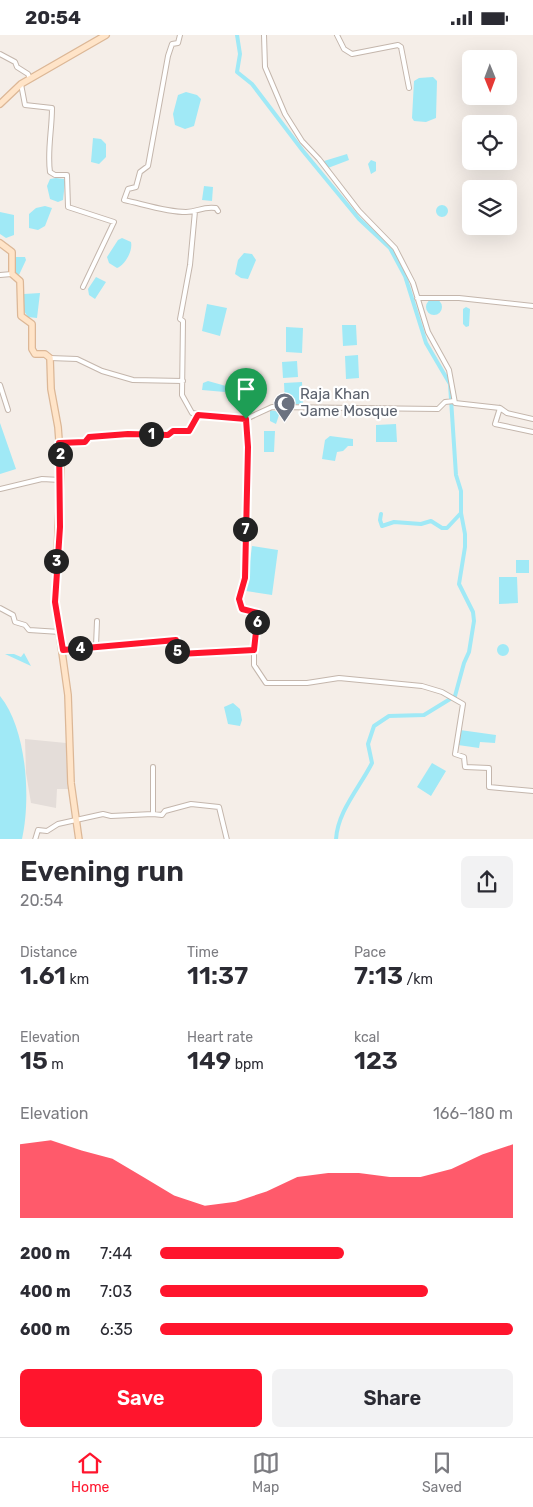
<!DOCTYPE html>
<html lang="en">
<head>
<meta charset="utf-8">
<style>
	:root { --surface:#fff; --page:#f2f2f3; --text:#2b2b33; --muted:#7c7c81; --line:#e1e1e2; --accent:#ff152d }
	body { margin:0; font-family:Rubik,sans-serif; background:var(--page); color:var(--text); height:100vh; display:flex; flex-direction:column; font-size:19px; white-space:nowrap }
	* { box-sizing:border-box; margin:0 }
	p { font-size:16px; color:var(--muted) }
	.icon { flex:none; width:28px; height:28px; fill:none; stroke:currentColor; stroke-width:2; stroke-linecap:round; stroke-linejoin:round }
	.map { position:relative; height:804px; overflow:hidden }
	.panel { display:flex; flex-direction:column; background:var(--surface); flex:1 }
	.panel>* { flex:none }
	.needle { width:32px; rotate:179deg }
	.tools { position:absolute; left:462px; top:15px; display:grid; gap:10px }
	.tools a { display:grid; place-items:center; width:55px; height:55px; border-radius:8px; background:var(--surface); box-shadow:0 5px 20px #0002; font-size:25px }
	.pin { position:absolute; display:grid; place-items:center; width:42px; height:42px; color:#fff; margin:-51px -21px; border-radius:50% 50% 50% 0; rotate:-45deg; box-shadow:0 0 5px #0007 }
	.pin .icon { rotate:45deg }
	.km { position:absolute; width:25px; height:25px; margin:-12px; border-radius:50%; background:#222; color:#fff; font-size:14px; line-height:25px; text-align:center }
	.round { display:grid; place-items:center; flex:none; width:52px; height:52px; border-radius:8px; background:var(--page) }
	.head { display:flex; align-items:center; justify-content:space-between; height:85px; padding:0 20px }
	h1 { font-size:28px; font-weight:600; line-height:38px }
	.figures { display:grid; grid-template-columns:repeat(3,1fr); gap:8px; height:85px; padding:5px 20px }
	.figures div { display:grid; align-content:center }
	.figures b { font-size:25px; font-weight:600 }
	.figures small { font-size:14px; font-weight:400 }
	.figures p { font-size:14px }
	.chart { height:140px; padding:10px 20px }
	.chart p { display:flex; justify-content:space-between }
	.chart svg { width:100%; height:90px; margin-top:5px; fill:var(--accent); opacity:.7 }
	.button { display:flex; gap:10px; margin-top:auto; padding:10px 20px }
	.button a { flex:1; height:58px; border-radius:8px; background:var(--accent); color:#fff; font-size:20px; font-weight:600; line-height:58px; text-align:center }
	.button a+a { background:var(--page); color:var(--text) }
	ul { padding:0 20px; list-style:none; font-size:16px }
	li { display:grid; grid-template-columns:80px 60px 1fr; align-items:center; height:38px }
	li i { height:12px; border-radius:6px; background:var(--accent) }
	.status { display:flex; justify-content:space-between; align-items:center; height:35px; padding:0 25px; background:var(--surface); direction:ltr }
	.status svg { height:14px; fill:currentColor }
	.menu { display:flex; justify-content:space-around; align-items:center; height:70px; border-top:1px solid var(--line); background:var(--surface); font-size:14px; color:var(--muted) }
	.menu a { display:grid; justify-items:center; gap:2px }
	.menu .on { color:var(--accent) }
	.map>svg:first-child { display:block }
	.industrial { fill:#e4ddd9 }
	.water { fill:#a0e9f6 }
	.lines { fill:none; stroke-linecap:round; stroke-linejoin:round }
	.canal { stroke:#a0e9f6; stroke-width:4 }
	.street-casing { stroke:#c4b6ac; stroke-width:6 }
	.secondary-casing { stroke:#dcb796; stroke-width:8 }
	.street { stroke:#fff; stroke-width:4 }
	.secondary { stroke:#ffe4c8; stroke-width:5.5 }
	.route-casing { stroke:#fff; stroke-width:10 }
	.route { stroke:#ff152d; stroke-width:6 }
	.labels { text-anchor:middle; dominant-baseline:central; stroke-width:4.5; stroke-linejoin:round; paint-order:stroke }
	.worship-label { font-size:15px; fill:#5b616d; stroke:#fff; text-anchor:start }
</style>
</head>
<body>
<div class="status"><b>20:54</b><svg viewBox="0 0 49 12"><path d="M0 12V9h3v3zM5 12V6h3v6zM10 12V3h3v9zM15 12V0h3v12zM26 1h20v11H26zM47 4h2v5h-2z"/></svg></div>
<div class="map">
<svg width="533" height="805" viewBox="0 0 533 805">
	<rect width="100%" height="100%" fill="#f5eee8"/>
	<path class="industrial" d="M25 704 66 708 68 754H57L56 773 31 768 26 738Z"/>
	<path class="water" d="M433 42 437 46 436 83 426 87 414 86 412 83 414 46 419 43Z
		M186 57 197 60 201 64 194 91 185 94 175 90 173 79 178 60Z
		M93 103 101 104 106 109V122L99 129 91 127Z
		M347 119 349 125 328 133 324 126Z
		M371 125 376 127V136L371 139 368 129Z
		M56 143 64 144 65 147 63 165 58 167 50 164 47 151 50 144Z
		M204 151 213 152 212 166 202 165Z
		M436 176a6 6 0 1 1 12 0a6 6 0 1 1-12 0Z
		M45 171 52 173 45 191 38 195 29 193V179L36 173Z
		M0 177 14 180V200L6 203 0 199Z
		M122 203 131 207C133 216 125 230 117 233L109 228 107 222 118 205Z
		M244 218 252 219 256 225 248 244 241 243 235 239 238 225Z
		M15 222H25L26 225 19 240 13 238Z
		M96 242 106 247 95 264 89 260 88 254Z
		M40 258 37 283 28 282 24 276V259Z
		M426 272a8 8 0 1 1 16 0a8 8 0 1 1-16 0Z
		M207 269 227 273 220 301 202 296Z
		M466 272 470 274 469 291 466 292 463 289V274Z
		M342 290H356L357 310 343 311Z
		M286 292 303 293 302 318 286 317Z
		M358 320 359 343 346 344 345 321Z
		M297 326 298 342 283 343 282 327Z
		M208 346 226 351 225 357 202 355 203 348Z
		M302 347 303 369 285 370 284 348Z
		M270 375 280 377 276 389 270 386Z
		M0 388 16 434 0 439Z
		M396 389 397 407H376V390Z
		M264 396H275L274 417H264Z
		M330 401 353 404V411H348L343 416 337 417 335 426 322 424 325 405Z
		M252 511 278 515 272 560 246 556Z
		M516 525H529V538H516Z
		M499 542H517L518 568 499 569Z
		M497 615a6 6 0 1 1 12 0a6 6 0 1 1-12 0Z
		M24 618 31 631 5 619H14L21 622Z
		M0 661C27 694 31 764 22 804H0Z
		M233 668 240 674 242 685 240 691 228 689 224 672Z
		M460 695 496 700 495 708 480 707 479 713 458 710Z
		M432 728 446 736 431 761 417 752Z"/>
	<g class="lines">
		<path class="canal" d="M237 0 240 19 237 37 252 49 303 116 359 184 390 213 405 241 426 308 450 349 456 440 461 456V478L465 499V512L459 549 473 577 474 586 469 617 464 628 455 661 424 680 389 681 374 691 368 709 372 728C360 752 337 777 336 805
			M381 479 380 485 382 491 394 487 421 489 431 486 442 493H447L461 478"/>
		<defs>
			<path id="street" d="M180 0 178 8 172 9 168 21 148 131 140 137 136 152 128 154 124 165C143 169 166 177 186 177 198 177 202 171 216 173L218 176
				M264 0 265 32 285 79 302 106 319 124 359 176 395 213 413 248 428 297 449 335 455 368 500 373 495 389 533 397
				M337 0 344 14 352 19 398 10 401 12 409 53
				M0 19 15 27 17 32 28 39 30 44
				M21 49 25 70 52 73C52 95 47 116 50 137L55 140H67L68 172 114 187 83 252
				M195 176 190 230 180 284 183 286 182 360 192 378 246 384 248 412 245 543 239 563 242 573 258 578 254 615
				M0 240 12 239
				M417 263H459L533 271
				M50 323 77 324 102 336 133 345 183 346
				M0 350 8 375
				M500 373 507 378 533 384
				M246 384 272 372 438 374 445 367 454 366
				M59 407H85L89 402 128 399 168 400 173 395 189 396 198 380
				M0 454 42 444 60 445
				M0 573 13 580 15 587 25 590 29 595 60 597
				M96 611 97 586
				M63 615 176 605 179 619 254 615V630L266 648H307L339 643 422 651 442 657 463 669 455 719 464 722 465 732 489 733V752L533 756
				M153 779 162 780 165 776 191 769 219 772 227 805
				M35 805 38 795 47 796 58 789 103 779 111 781 153 779V732"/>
			<path id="secondary" d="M0 69 21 49 106 0
				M0 208 12 217V239L20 246 21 281 32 289V314L35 319H45L50 323 51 354 58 392 61 432 55 567 68 660 71 748 79 805"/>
		</defs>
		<use href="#street" class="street-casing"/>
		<use href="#secondary" class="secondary-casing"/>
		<use href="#street" class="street"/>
		<use href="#secondary" class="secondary"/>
	</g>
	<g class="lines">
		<defs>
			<path id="route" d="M198 380 246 384 248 412 245 543 239 564 242 574 258 578 254 615 179 619 176 605 63 615 55 567 60 492 59 408 85 407 89 402 128 399 168 400 173 396H189Z"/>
		</defs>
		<use href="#route" class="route-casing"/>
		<use href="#route" class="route"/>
	</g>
	<defs>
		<symbol id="mosque-pin" viewBox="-11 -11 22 30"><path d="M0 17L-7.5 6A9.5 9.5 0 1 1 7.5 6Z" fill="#6b7280" stroke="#fff"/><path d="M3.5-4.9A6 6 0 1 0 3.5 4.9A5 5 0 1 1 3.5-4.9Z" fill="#fff"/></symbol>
	</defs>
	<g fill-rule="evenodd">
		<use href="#mosque-pin" x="272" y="356" width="25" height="34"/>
	</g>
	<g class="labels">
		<g class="worship-label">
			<text x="300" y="359">Raja Khan<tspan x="300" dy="17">Jame Mosque</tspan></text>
		</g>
	</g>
</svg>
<div class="tools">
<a><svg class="needle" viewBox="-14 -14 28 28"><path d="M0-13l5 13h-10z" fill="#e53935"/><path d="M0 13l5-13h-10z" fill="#7c7c81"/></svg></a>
<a><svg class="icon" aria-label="locate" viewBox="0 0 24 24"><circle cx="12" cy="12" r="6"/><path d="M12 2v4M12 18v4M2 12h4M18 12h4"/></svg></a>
<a><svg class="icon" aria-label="layers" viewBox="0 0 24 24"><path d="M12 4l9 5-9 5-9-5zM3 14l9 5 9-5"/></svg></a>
</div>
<div class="pin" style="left:246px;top:384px;background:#1e9e55"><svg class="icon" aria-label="arrive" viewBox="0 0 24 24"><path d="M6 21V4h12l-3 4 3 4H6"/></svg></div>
<b class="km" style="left:151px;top:399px">1</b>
<b class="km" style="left:60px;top:419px">2</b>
<b class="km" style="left:56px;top:526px">3</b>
<b class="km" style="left:80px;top:613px">4</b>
<b class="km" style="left:177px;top:616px">5</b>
<b class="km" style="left:257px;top:587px">6</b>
<b class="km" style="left:245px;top:494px">7</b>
</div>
<section class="panel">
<div class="head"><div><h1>Evening run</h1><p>20:54</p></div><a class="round"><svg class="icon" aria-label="share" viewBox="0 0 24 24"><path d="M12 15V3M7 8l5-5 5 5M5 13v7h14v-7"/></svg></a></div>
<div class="figures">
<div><p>Distance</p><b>1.61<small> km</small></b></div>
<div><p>Time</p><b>11:37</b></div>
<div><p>Pace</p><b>7:13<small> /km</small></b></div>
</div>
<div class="figures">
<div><p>Elevation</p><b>15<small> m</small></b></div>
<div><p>Heart rate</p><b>149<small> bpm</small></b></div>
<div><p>kcal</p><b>123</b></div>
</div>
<div class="chart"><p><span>Elevation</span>166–180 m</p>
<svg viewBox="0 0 160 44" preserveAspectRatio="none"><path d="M0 44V8L10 6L20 11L30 15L40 24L50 33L60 38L70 36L80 31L90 24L100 22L110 22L120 24L130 24L140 20L150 13L160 8V44z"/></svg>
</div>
<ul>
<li><b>200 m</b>7:44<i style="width:52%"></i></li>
<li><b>400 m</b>7:03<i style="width:76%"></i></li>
<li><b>600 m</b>6:35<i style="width:100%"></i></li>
</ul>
<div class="button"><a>Save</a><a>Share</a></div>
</section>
<nav class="menu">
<a class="on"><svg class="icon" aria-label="home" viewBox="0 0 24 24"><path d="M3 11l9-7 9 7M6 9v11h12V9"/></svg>Home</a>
<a><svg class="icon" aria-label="map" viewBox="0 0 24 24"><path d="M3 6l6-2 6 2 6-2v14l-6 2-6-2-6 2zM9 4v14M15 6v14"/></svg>Map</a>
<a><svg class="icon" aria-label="saved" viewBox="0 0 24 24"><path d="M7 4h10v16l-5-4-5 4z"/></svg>Saved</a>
</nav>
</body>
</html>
